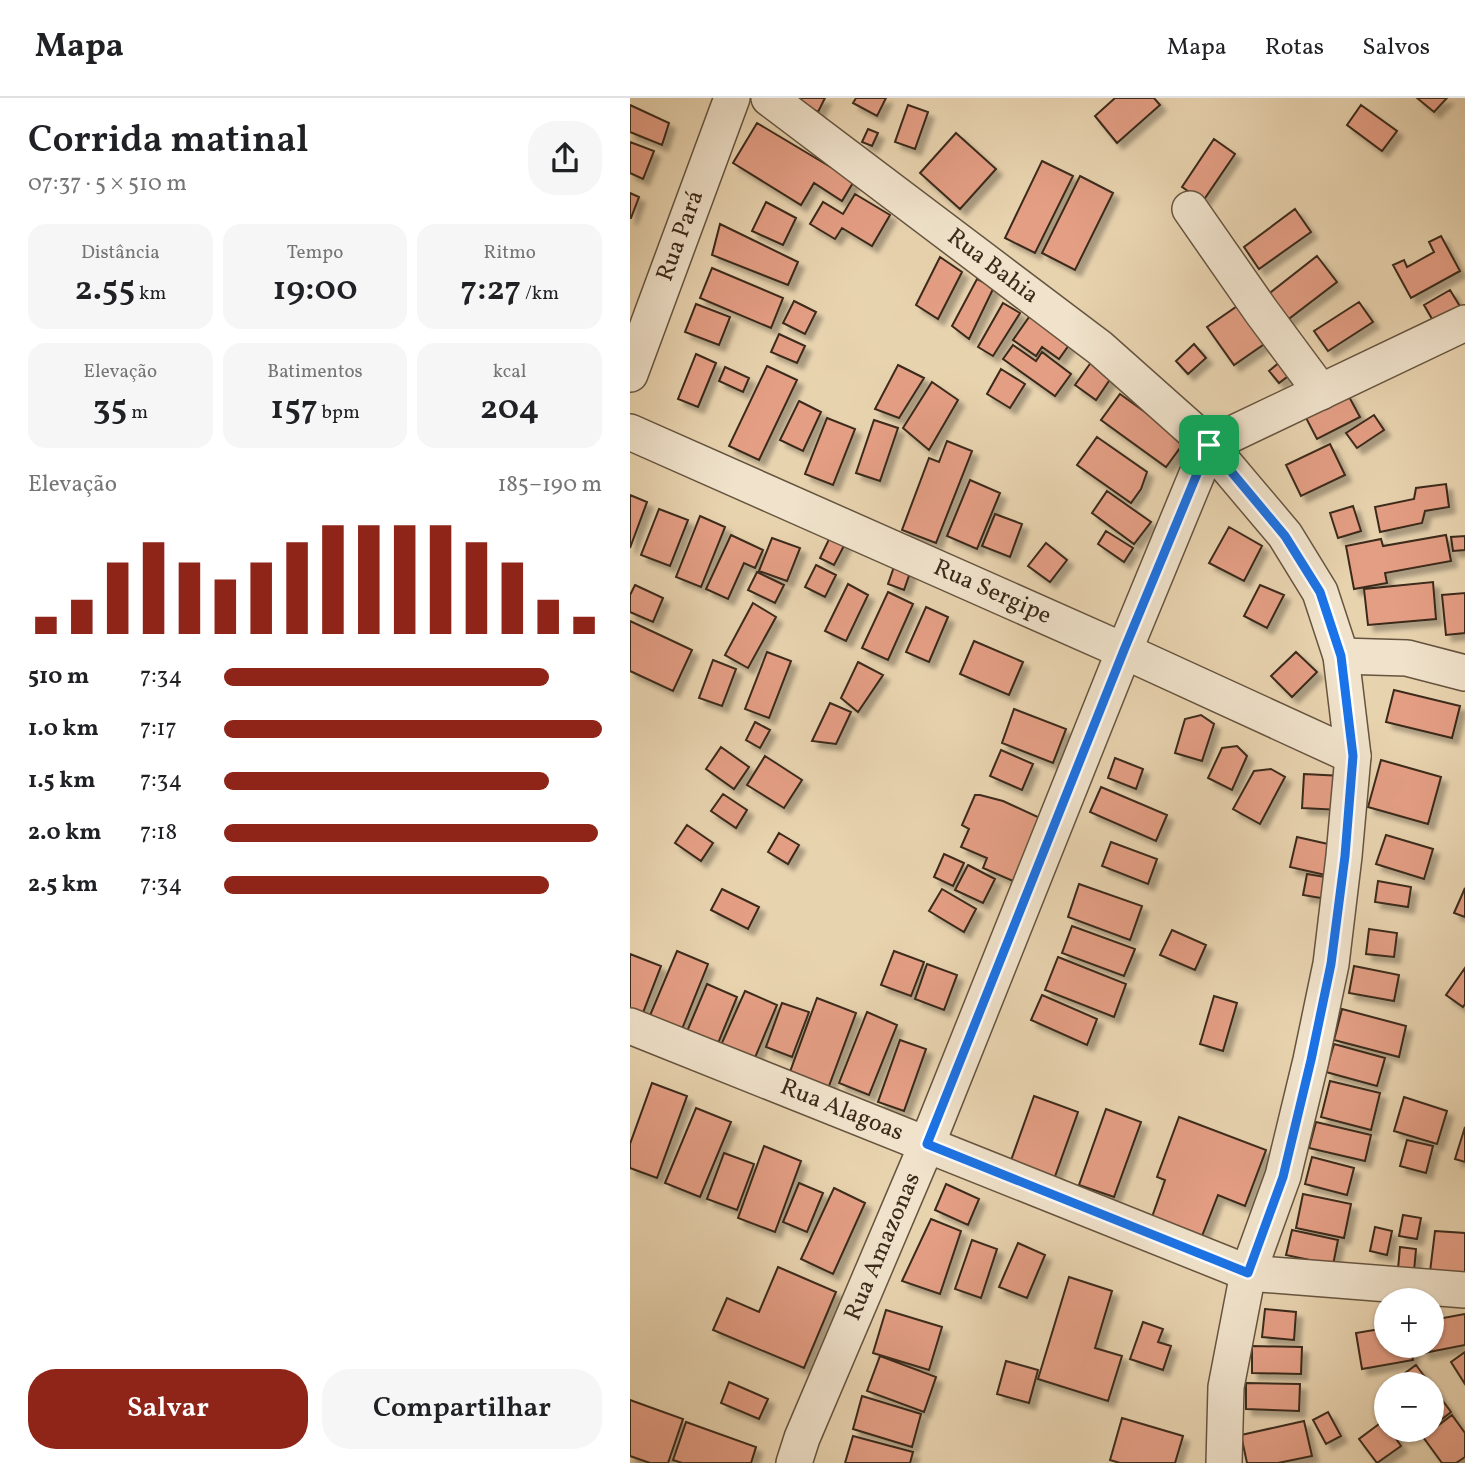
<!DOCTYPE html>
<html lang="pt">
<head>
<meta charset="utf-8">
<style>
	:root { --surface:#fff; --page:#f6f6f6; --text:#202124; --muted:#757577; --line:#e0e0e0; --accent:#8f2418 }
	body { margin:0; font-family:Vollkorn,serif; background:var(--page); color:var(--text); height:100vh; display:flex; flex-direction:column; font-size:26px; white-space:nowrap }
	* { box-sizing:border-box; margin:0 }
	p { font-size:23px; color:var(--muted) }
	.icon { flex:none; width:38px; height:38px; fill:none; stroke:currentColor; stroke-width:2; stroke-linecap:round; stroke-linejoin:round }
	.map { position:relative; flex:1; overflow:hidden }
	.drawer { display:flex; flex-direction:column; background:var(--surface); width:630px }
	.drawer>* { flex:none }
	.buttons { position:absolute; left:744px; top:1190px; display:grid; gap:14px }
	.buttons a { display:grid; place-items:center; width:70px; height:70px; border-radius:50%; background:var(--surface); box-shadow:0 2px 5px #0004; font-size:35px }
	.pin { position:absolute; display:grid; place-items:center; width:60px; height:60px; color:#fff; margin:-30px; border-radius:14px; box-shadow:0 4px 10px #0006 }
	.round { display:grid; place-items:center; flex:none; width:74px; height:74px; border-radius:28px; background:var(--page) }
	.headline { display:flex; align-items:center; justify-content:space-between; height:119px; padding:0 28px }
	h1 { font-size:38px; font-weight:600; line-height:52px }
	.figures { display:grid; grid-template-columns:repeat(3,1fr); gap:10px; height:119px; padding:7px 28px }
	.figures div { display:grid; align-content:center; border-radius:18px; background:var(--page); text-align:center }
	.figures b { font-size:35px; font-weight:600 }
	.figures small { font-size:19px; font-weight:400 }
	.figures p { font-size:19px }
	.chart { height:196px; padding:14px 28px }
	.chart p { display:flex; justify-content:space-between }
	.chart svg { width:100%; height:126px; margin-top:7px; stroke:var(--accent); stroke-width:6 }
	.action { display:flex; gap:14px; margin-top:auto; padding:14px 28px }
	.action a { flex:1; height:80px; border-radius:28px; background:var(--accent); color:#fff; font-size:28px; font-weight:600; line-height:80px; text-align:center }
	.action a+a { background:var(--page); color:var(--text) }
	ul { padding:0 28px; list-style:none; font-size:23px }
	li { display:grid; grid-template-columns:112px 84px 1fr; align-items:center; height:52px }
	li i { height:18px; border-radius:9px; background:var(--accent) }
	header { display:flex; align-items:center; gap:42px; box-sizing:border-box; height:98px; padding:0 35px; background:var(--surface); border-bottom:2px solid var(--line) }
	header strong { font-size:33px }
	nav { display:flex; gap:38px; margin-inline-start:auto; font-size:24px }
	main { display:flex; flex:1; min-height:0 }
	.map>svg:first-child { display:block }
	.building { fill:#e49e84; stroke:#3b2a1a; stroke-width:2; filter:url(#shadow) }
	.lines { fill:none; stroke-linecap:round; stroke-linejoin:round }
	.minor-casing { stroke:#66543f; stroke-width:38 }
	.minor { stroke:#f0e2cb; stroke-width:35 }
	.route-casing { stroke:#fff; stroke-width:14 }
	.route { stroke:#1a73e8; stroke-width:9 }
	.labels { text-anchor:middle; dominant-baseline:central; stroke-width:5; stroke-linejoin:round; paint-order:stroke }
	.street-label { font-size:24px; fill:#3b2a1a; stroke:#f0e2cb }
</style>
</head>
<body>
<header>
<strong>Mapa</strong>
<nav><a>Mapa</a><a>Rotas</a><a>Salvos</a></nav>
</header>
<main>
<section class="drawer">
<div class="headline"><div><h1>Corrida matinal</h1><p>07:37 · 5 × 510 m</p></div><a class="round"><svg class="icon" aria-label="share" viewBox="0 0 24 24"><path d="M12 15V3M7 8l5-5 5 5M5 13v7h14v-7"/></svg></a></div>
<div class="figures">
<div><p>Distância</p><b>2.55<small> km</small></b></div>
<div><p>Tempo</p><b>19:00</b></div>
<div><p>Ritmo</p><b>7:27<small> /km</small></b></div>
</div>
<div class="figures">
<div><p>Elevação</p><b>35<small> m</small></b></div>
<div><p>Batimentos</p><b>157<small> bpm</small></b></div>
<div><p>kcal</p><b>204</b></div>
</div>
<div class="chart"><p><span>Elevação</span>185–190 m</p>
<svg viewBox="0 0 160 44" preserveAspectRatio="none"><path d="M5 44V38M15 44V32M25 44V19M35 44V12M45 44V19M55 44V25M65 44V19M75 44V12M85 44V6M95 44V6M105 44V6M115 44V6M125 44V12M135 44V19M145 44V32M155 44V38"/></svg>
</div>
<ul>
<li><b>510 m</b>7:34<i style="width:86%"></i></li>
<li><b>1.0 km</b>7:17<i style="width:100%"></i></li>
<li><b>1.5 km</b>7:34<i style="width:86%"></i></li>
<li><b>2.0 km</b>7:18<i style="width:99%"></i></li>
<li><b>2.5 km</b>7:34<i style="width:86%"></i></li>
</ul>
<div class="action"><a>Salvar</a><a>Compartilhar</a></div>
</section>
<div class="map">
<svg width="835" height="1365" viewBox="0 0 835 1365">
	<defs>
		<filter id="shadow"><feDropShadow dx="6" dy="6" stdDeviation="2" flood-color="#0004"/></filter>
	</defs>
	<rect width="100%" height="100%" fill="#e8d3af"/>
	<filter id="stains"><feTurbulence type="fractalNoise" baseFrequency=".00286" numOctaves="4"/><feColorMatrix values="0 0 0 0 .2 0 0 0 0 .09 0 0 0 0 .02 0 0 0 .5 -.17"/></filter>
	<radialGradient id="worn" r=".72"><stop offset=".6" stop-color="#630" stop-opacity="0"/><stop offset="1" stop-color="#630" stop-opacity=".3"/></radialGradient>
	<path class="building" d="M159 0H195L188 14Z
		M226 0H256L247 18 223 5Z
		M485 0H524L530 7 487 45 465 18Z
		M787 0H817L804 14Z
		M0 7 39 25 32 47 0 34Z
		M278 7 298 14 285 51 265 44Z
		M731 7 767 33 752 53 717 27Z
		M127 25 224 83 212 103 184 85 171 107 103 65Z
		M238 31 248 35 242 48 232 44Z
		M326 35 366 71 330 111 290 75Z
		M584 41 605 56 573 103 552 89Z
		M0 44 24 53 13 81 0 75Z
		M412 63 443 78 405 155 375 140Z
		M450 78 483 95 445 172 412 155Z
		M0 95 9 99 1 120H0Z
		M225 96 260 117 242 148 212 130 205 141 180 126 193 104 213 116Z
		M136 104 166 120 153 147 122 133Z
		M665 111 681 134 629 171 614 149Z
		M90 126 168 164 158 187 82 157Z
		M811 138 830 173 781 200 763 167 774 162 777 169 804 154 799 144Z
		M687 158 707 184 656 223 636 198Z
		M310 159 332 174 308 221 286 207Z
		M82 170 153 200 141 230 70 200Z
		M347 181 364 189 339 241 322 228Z
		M820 192 831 210 805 226 794 207Z
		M616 202 643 240 604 267 577 229Z
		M164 203 186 214 175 236 153 225Z
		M729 204 743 224 698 253 684 233Z
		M373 205 390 215 363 258 348 249Z
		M66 206 100 219 89 247 55 234Z
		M404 212 444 240 429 261 412 249 406 258 383 242Z
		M149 236 175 248 167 265 141 254Z
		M564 246 576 260 558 276 546 263Z
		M383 247 406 263 412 254 441 276 425 298 373 261Z
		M66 256 86 265 68 309 48 301Z
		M656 259 666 272 649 285 639 273Z
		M462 263 483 277 466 302 445 287Z
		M268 267 294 280 269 320 245 311Z
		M137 268 167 282 129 362 99 348Z
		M95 269 119 280 113 294 89 283Z
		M371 271 395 286 380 310 357 296Z
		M302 284 328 302 299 352 273 330Z
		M717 295 730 319 687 341 674 316Z
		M490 296 555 343 536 369 471 322Z
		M169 303 191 314 173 353 150 342Z
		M744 317 754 332 727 350 716 335Z
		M197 320 225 331 203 387 175 376Z
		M244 322 268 330 250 383 226 375Z
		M467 339 517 374 511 391 501 405 447 367Z
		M317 343 342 353 306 445 272 432 299 360 309 364Z
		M700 346 715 377 671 398 656 367Z
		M340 382 370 395 347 451 317 438Z
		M816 386 819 409 795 413 792 425 750 434 745 409 784 401 786 390Z
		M477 393 521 424 504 446 462 415Z
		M0 397 17 404 0 450Z
		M723 408 731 433 708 440 700 415Z
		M29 411 58 422 40 468 11 457Z
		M365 416 392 426 380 459 352 448Z
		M70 418 95 429 71 489 46 479Z
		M599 429 632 448 614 483 579 465Z
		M476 433 503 450 494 464 468 446Z
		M202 435 217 442 204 467 190 460Z
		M101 437 133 452 125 470 114 465 98 501 76 491Z
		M816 437 821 463 755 475 757 485 724 491 716 448 751 441 753 448Z
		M835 438V452L823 453 821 439Z
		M142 440 170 450 157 483 129 473Z
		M416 445 437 462 420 484 398 468Z
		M266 463 282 469 274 492 258 486Z
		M186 467 206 477 195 499 175 489Z
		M127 474 154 487 145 505 118 492Z
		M803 484 806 521 738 527 734 491Z
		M218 486 238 497 216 543 195 533Z
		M5 487 33 500 23 524 0 514V497Z
		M630 487 654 497 637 530 614 518Z
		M258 494 283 506 258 562 232 550Z
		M835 495V535L816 537 812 497Z
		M123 505 146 519 118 570 95 557Z
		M296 509 318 519 299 564 276 554Z
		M0 523 62 552 43 593 0 573Z
		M344 543 393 564 379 597 330 576Z
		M137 554 161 563 139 620 115 611Z
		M666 554 687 574 662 599 641 578Z
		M83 562 106 571 92 608 69 600Z
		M228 564 253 577 228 614 211 600Z
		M764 592 830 608 822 640 756 624Z
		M200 605 221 614 206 646 182 643Z
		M384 611 436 631 423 665 372 645Z
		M571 617 584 626 572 663 545 655 555 621Z
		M125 624 140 632 130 650 116 642Z
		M607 648 617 658 602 692 578 680 592 650Z
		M91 649 119 669 104 691 76 671Z
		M371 652 403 666 392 692 360 678Z
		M135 658 172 682 154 710 117 687Z
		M485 660 513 671 506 691 478 680Z
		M751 662 811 679 798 726 738 709Z
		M641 671 655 679 630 726 603 711 624 673Z
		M674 676 713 678 711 712 672 710Z
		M471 689 537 717 526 743 460 714Z
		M93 696 117 712 106 730 81 713Z
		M345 697H350L373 703 410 720 383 783 353 770 357 760 331 749 339 731 332 727Z
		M57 727 83 745 71 763 45 745Z
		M149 735 169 747 158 766 138 754Z
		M756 737 803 751 794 781 746 766Z
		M667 739 707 748 700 778 660 769Z
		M481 744 527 761 518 786 472 768Z
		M314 756 334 765 323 788 304 779Z
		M338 767 365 781 353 805 325 792Z
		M677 776 701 780 697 801 673 797Z
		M748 783 781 789 778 809 745 804Z
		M449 786 512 808 500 842 438 819Z
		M835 790V819L824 815Z
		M92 791 129 809 118 831 81 812Z
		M312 791 346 811 334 834 299 813Z
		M442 828 505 851 494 878 432 855Z
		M739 831 767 835 764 859 736 856Z
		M542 832 576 847 565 872 530 857Z
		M47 853 78 866 48 941 16 927Z
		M264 853 294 864 281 898 251 887Z
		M0 856 31 868 9 925 0 922Z
		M428 859 496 886 484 919 415 892Z
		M297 866 327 877 314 912 285 901Z
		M724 868 769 877 764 903 719 895Z
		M835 870V906L833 909 816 897Z
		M77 886 107 899 84 955 53 943Z
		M115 893 147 907 124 962 91 947Z
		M412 897 467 921 457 947 401 922Z
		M584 898 607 905 593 953 570 946Z
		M187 900 226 915 196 996 157 982Z
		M152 905 179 914 162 959 136 949Z
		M712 911 776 928 769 959 704 942Z
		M237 914 267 927 239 997 209 985Z
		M270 942 296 951 274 1013 248 1004Z
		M704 946 755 960 747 988 696 974Z
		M700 983 750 995 741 1032 691 1019Z
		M22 985 57 998 27 1080 0 1070V1046Z
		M404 998 448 1014 423 1084 379 1068Z
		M774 999 817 1013 807 1046 764 1033Z
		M66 1010 101 1024 70 1099 35 1085Z
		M476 1011 511 1024 484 1099 449 1087Z
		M549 1019 636 1052 615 1108 588 1097 572 1138 522 1119 535 1082 527 1079Z
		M686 1024 741 1037 735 1063 679 1050Z
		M835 1029V1064L825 1061Z
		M777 1042 803 1048 796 1075 770 1068Z
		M134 1048 171 1063 145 1134 108 1120Z
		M94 1055 124 1066 107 1112 77 1101Z
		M682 1059 724 1070 717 1097 675 1086Z
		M169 1085 193 1095 177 1134 153 1124Z
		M316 1086 349 1101 338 1127 305 1112Z
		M204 1090 235 1105 203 1176 171 1161Z
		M673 1096 721 1106 714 1140 666 1130Z
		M773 1117 791 1120 787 1141 769 1138Z
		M301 1121 331 1133 310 1196 272 1183Z
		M745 1129 762 1133 757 1157 740 1153Z
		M662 1132 708 1142 703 1167 656 1157Z
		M805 1133 835 1135V1183L799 1182Z
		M342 1142 367 1151 351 1200 325 1191Z
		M388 1145 415 1157 397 1200 369 1189Z
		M770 1149 786 1151 784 1173 768 1171Z
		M148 1169 206 1194 174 1270 83 1232 97 1200 129 1214Z
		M439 1179 482 1193 465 1250 492 1258 478 1303 408 1281Z
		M635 1211 666 1214 664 1242 632 1239Z
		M256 1212 312 1229 299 1272 243 1255Z
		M835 1216V1247L794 1255 793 1248H802V1222Z
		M513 1224 533 1231 528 1244 541 1248 533 1272 500 1261Z
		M756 1230V1248H780L783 1262 732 1271 726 1235Z
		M622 1248 672 1249 671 1276 622 1275Z
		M835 1254V1286L821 1264Z
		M250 1258 306 1279 294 1314 237 1293Z
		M376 1263 408 1272 399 1305 367 1296Z
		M786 1267 800 1286H760Z
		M99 1284 138 1301 129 1321 91 1305Z
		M616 1285 670 1286 669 1313 616 1311Z
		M802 1288 821 1314 802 1329Z
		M232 1298 291 1316 282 1349 223 1331Z
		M0 1302 53 1321 38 1365H20L0 1358Z
		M698 1314 711 1338 696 1346 683 1322Z
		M822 1317 835 1335V1359L826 1365H812L793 1339Z
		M492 1320 553 1338 545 1365H490L480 1362Z
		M674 1323 682 1358 648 1365H617L611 1337Z
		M753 1323 756 1326V1332H760L771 1348 747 1365 729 1341Z
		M56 1324 126 1349 121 1365H52L43 1362Z
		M223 1338 283 1354 280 1365H215Z"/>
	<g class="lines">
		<defs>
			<g id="minor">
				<path id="s1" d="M139 0 470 250 579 347 655 437 690 494 711 558 723 658 714 758 701 866 681 962 653 1078 618 1175 596 1289 594 1365"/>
				<path d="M560 111 631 213 691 294"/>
				<path id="s2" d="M0 276 102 0"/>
				<path id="s3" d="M0 334 494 553 723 658"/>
				<path d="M579 347 835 225"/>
				<path d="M711 558 777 560 835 575"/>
				<path id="s4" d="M0 928 618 1175 835 1192"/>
				<path id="s5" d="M164 1365 172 1340 297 1046 494 553 579 347"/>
			</g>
		</defs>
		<use href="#minor" class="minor-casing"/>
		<use href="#minor" class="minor"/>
	</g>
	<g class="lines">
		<defs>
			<path id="route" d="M579 347 655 438 690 494 711 558 723 658 715 758 701 866 681 962 653 1079 618 1175 297 1046 494 552Z"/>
		</defs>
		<use href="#route" class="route-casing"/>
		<use href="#route" class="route"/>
	</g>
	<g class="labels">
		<g class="street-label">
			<text stroke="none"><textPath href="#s2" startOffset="147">Rua Pará</textPath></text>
			<text stroke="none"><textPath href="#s1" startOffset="280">Rua Bahia</textPath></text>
			<text stroke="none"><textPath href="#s3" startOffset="396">Rua Sergipe</textPath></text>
			<text stroke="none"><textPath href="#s4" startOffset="228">Rua Alagoas</textPath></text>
			<text stroke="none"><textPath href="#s5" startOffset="234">Rua Amazonas</textPath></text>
		</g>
	</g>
	<rect width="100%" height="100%" filter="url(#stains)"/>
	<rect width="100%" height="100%" fill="url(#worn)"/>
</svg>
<div class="buttons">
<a>+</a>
<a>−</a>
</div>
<div class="pin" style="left:579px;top:347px;background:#1e9e55"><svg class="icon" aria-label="arrive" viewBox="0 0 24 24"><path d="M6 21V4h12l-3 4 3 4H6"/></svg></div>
</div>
</main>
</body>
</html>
